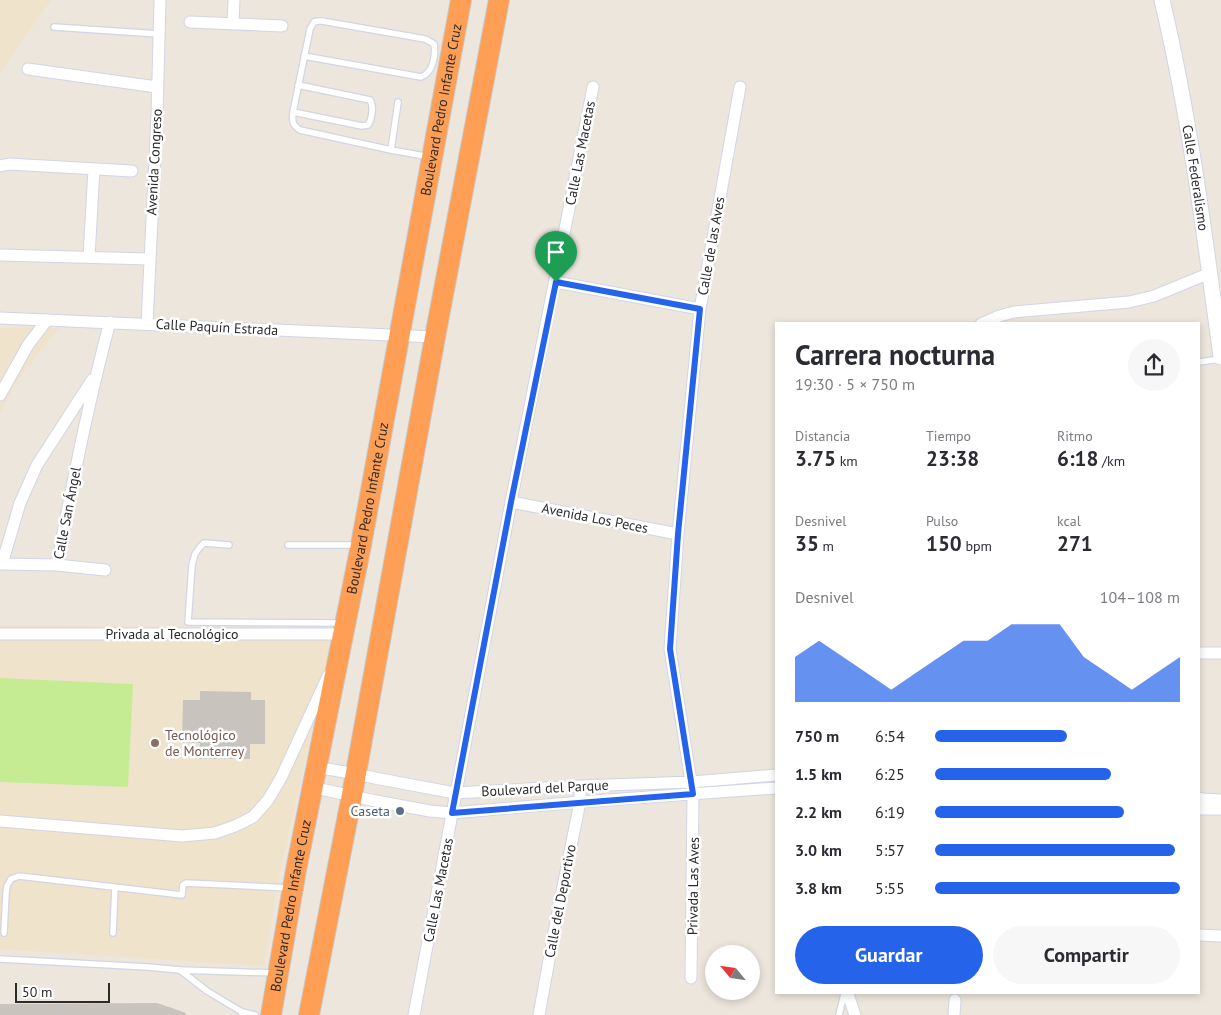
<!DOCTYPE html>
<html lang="es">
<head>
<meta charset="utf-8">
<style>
	:root { --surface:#fff; --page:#f7f7f7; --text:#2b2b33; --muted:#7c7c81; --accent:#2563eb }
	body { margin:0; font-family:"PT Sans",sans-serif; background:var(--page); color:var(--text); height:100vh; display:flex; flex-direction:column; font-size:19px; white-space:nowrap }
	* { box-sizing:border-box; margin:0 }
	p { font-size:16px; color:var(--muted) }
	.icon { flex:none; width:28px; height:28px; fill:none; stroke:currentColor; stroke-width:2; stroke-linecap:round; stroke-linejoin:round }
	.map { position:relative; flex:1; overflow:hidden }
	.details { position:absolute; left:775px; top:322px; width:425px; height:672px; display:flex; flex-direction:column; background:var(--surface); border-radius:0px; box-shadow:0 2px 8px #0003 }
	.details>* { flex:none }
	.needle { width:32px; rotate:299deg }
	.tools { position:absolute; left:705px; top:945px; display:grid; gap:10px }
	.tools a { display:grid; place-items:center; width:55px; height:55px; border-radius:50%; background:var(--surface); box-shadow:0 2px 8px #0003; font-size:25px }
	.scale { position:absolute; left:15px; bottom:12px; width:95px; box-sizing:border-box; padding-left:5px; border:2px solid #2b2b2b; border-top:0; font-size:14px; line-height:18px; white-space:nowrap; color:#2b2b2b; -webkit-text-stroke:4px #fff; paint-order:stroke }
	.pin { position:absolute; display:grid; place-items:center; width:42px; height:42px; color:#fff; margin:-51px -21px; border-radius:50% 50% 50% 0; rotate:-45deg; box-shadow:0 0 5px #0007 }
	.pin .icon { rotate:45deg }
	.round { display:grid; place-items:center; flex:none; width:52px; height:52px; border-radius:26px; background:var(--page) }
	.overview { display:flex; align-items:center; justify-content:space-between; height:85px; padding:0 20px }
	h1 { font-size:28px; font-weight:800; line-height:38px }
	.figures { display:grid; grid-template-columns:repeat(3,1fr); gap:8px; height:85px; padding:5px 20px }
	.figures div { display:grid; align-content:center }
	.figures b { font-size:21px; font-weight:800 }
	.figures small { font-size:14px; font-weight:400 }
	.figures p { font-size:14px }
	.chart { height:140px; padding:10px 20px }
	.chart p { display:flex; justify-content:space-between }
	.chart svg { width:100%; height:90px; margin-top:5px; fill:var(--accent); opacity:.7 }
	.button { display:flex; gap:10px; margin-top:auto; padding:10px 20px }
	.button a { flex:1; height:58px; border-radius:30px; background:var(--accent); color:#fff; font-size:20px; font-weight:800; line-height:58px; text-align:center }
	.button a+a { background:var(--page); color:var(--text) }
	ul { padding:0 20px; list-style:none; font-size:16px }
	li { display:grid; grid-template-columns:80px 60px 1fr; align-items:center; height:38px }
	li i { height:12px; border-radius:6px; background:var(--accent) }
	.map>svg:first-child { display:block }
	.education { fill:#efe3cc }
	.pitch { fill:#c6ec93 }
	.building { fill:#c8c3bc }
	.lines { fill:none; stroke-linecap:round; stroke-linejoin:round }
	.lane-casing { stroke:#d2d5e4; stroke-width:8 }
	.street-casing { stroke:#d2d5e4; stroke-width:13 }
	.secondary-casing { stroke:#d2d5e4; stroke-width:17 }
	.highway-casing { stroke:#c8c8c8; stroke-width:22 }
	.lane { stroke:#fff; stroke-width:5.5 }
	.street { stroke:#fff; stroke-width:11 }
	.secondary { stroke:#fff; stroke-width:15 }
	.highway { stroke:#ff9f55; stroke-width:20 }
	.route-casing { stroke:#fff; stroke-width:10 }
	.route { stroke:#2563eb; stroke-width:6 }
	.education-dot { fill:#8d6e63; stroke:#fff; stroke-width:2 }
	.service-dot { fill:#5c6f8a; stroke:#fff; stroke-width:2 }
	.labels { text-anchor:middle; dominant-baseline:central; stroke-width:5; stroke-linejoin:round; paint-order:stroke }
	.street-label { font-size:14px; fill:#2b2b2b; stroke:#fff }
	.education-label { font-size:14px; fill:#785e54; stroke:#fff; text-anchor:start }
	.service-label { font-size:14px; fill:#4e5e75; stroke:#fff; text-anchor:end }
</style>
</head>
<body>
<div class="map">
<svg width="1221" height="1015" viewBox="0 0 1221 1015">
	<rect width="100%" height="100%" fill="#ede6dc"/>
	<path class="education" d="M0 0H51L0 73Z
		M0 328H59L21 375 0 413Z
		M0 625 335 628 278 881 264 966 0 949Z"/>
	<path class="pitch" d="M0 678 133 684 128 787 0 782Z"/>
	<path class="building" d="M200 691 251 692V700H265V744H250V759H199L200 743H182L183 700H200Z
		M157 1003 186 1013 185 1015H0V1004Z"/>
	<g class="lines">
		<defs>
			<path id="lane" d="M54 27 159 34
				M304 56 421 77C433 73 436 55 434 44L429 41 425 39 322 21H318L314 22 310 29 293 112C292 121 292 125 300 130L391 150
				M398 102 391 150 430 157
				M293 112 362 126 368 125C372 119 374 106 370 100L298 85
				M1199 362 1221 359
				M229 545 204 543 200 547 195 554 192 565 188 622 342 623
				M288 545H358
				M4 933 6 893 7 886 11 879 19 876 182 895 183 885 186 883 290 888
				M113 933 115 888
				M0 959 148 967 180 970 275 973
				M180 970 207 991 242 1012V1015
				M242 1012 255 1015
				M839 1015 844 994"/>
			<path id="street" d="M190 22 282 26
				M233 24 234 0
				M28 69 157 87
				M0 166 9 164 132 171
				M0 255 149 259
				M89 257 94 169
				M556 282 700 309
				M0 318 435 337
				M147 324 157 116 160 0
				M981 324 999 316 1014 312 1129 302 1154 296 1210 273
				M0 395 28 345 47 320
				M511 502 678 534
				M2 564 20 503 37 465 92 380
				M2 564 57 565 105 570
				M57 565C72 484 88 402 110 322
				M0 634H343
				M1199 653H1221
				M316 767 356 774 380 779 455 793 580 786 692 782 776 775
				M311 787 376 801 430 811 452 813 580 802 776 788
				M1199 798 1203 799 1221 800
				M1199 809H1221
				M0 821 182 836 215 833 235 826 253 817 268 800 281 778 328 676
				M1199 935 1221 936
				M691 978 693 794 670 649 678 534 700 309 740 87
				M848 994 855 1015
				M414 1015C446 844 478 673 511 502 539 363 567 225 593 87
				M539 1015 557 916 580 802V786
				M954 1015 955 1000"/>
			<g id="secondary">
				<path id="s1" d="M1162 0C1190 118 1205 238 1221 357"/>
			</g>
			<g id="highway">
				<path id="s2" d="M271 1015 296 870 361 545 461 0"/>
				<path d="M309 1015 352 795 435 337 499 0"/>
			</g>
		</defs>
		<use href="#lane" class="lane-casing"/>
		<use href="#street" class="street-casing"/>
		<use href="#secondary" class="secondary-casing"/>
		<use href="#highway" class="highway-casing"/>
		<use href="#lane" class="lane"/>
		<use href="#street" class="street"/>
		<use href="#secondary" class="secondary"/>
		<use href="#highway" class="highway"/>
	</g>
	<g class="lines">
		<defs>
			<path id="route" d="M556 282 700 309 678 534 670 649 693 794 452 813 511 502Z"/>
		</defs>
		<use href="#route" class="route-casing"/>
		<use href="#route" class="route"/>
	</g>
	<circle class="education-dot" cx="155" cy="743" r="5"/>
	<circle class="service-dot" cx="400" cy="811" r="5"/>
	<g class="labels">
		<g class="street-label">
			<text stroke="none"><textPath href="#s2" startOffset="921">Boulevard Pedro Infante Cruz</textPath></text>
			<text transform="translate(580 153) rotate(-79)">Calle Las Macetas</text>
			<text transform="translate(154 162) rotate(-87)">Avenida Congreso</text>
			<text stroke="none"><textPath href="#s1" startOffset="181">Calle Federalismo</textPath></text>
			<text transform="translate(711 246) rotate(-80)">Calle de las Aves</text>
			<text transform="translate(217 327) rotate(3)">Calle Paquín Estrada</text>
			<text stroke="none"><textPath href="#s2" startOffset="516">Boulevard Pedro Infante Cruz</textPath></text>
			<text transform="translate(67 513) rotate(-79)">Calle San Ángel</text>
			<text transform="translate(595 518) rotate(11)">Avenida Los Peces</text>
			<text x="172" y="634">Privada al Tecnológico</text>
			<text transform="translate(545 788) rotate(-3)">Boulevard del Parque</text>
			<text transform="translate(693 886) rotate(-89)">Privada Las Aves</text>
			<text transform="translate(438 890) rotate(-79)">Calle Las Macetas</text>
			<text transform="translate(560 901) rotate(-79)">Calle del Deportivo</text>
			<text stroke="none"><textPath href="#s2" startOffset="111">Boulevard Pedro Infante Cruz</textPath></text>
		</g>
		<g class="education-label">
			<text x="165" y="735">Tecnológico<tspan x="165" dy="16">de Monterrey</tspan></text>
		</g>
		<g class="service-label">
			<text x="390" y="811">Caseta</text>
		</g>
	</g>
</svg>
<div class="tools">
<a><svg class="needle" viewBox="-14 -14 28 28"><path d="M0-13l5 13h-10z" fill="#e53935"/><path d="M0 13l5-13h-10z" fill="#7c7c81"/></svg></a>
</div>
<div class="scale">50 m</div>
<div class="pin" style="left:556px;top:282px;background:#1e9e55"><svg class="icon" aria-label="arrive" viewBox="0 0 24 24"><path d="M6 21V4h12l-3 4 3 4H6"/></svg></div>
<section class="details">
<div class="overview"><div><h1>Carrera nocturna</h1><p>19:30 · 5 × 750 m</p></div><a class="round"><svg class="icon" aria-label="share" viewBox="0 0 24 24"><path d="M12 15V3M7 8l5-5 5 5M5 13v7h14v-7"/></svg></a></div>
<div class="figures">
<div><p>Distancia</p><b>3.75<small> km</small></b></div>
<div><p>Tiempo</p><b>23:38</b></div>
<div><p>Ritmo</p><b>6:18<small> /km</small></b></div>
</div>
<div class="figures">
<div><p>Desnivel</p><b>35<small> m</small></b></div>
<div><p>Pulso</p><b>150<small> bpm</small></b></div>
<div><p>kcal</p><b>271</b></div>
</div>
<div class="chart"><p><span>Desnivel</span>104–108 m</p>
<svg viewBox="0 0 160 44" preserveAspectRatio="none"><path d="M0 44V22L10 14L20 22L30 30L40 38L50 30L60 22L70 14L80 14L90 6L100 6L110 6L120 22L130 30L140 38L150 30L160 22V44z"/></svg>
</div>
<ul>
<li><b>750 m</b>6:54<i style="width:54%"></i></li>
<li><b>1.5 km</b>6:25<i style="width:72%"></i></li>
<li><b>2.2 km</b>6:19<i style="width:77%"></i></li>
<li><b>3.0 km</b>5:57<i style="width:98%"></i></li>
<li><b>3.8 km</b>5:55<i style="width:100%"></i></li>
</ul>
<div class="button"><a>Guardar</a><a>Compartir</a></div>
</section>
</div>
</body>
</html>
